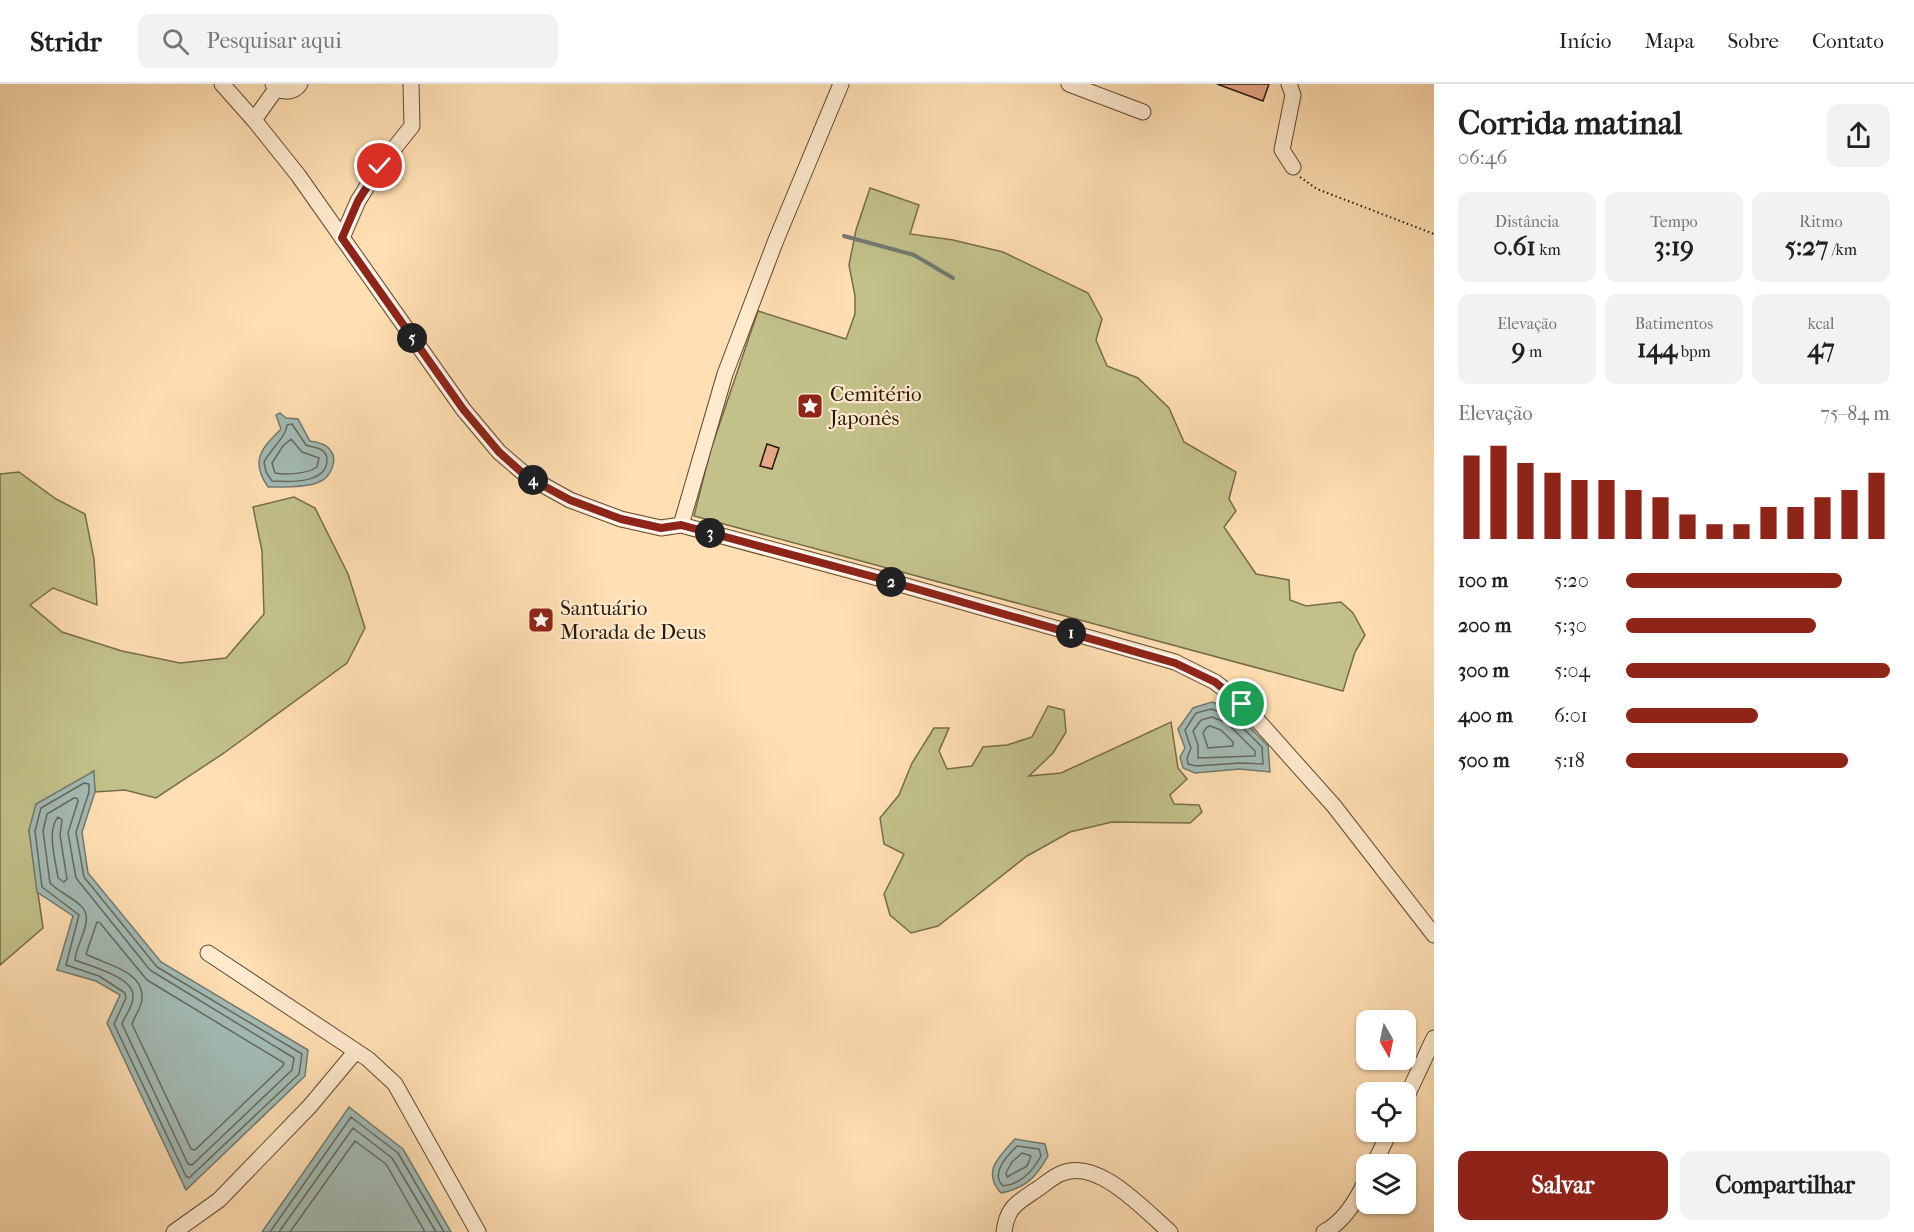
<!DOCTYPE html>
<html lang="pt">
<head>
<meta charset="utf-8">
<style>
	:root { --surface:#fff; --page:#f2f2f2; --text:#202124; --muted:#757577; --line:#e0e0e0; --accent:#8f2418 }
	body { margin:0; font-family:"IM FELL French Canon",serif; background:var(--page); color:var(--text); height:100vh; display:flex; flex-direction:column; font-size:22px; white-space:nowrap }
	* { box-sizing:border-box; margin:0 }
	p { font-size:20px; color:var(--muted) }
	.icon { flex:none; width:33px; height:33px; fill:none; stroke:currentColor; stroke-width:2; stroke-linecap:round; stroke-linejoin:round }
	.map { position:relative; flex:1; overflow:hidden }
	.drawer { display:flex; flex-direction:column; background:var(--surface); width:480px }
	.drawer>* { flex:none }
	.needle { width:39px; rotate:171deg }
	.controls { position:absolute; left:1356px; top:926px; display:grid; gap:12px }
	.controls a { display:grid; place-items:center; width:60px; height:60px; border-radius:12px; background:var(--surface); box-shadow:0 2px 4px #0004; font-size:30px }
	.pin { position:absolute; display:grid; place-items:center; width:51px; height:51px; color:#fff; margin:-26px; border:3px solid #fff; border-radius:50%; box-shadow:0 2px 6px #0007 }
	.km { position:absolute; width:30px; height:30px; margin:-15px; border-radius:50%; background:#222; color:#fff; font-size:16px; line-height:30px; text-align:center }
	.round { display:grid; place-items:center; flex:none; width:63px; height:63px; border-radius:12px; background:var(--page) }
	.overview { display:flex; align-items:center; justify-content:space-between; height:102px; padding:0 24px }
	h1 { font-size:33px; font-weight:800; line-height:45px }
	.figures { display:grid; grid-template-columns:repeat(3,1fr); gap:9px; height:102px; padding:6px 24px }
	.figures div { display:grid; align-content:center; border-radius:12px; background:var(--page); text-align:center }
	.figures b { font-size:26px; font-weight:800 }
	.figures small { font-size:16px; font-weight:400 }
	.figures p { font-size:16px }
	.chart { height:168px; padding:12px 24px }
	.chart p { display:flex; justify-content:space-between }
	.chart svg { width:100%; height:108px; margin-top:6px; stroke:var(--accent); stroke-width:6 }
	.action { display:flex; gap:12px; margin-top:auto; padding:12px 24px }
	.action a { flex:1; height:69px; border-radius:12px; background:var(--accent); color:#fff; font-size:24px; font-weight:800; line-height:69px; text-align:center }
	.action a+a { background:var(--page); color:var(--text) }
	ul { padding:0 24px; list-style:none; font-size:20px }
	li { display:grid; grid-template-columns:96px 72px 1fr; align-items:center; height:45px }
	li i { height:15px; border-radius:8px; background:var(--accent) }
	header { display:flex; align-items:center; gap:36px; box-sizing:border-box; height:84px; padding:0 30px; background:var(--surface); border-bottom:2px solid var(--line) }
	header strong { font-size:28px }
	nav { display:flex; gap:33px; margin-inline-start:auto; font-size:21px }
	.search { width:420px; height:54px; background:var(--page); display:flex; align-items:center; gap:15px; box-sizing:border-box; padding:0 21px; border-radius:12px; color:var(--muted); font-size:22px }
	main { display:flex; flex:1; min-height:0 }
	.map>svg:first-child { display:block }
	.green { fill:#c3c18a; stroke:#766c48; stroke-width:1.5 }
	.water { fill:#a3bbb5; stroke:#72796f; stroke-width:1.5 }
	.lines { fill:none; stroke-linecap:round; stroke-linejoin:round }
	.shore { stroke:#66695e; stroke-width:1.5 }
	.stream { stroke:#72796f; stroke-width:4 }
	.building { fill:#e6a688; stroke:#281706; stroke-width:1.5 }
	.minor-casing { stroke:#5e4931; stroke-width:17 }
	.path { stroke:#281706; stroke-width:2; stroke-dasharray:1.5 3; stroke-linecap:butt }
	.minor { stroke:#ffeace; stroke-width:15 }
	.route-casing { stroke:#fff; stroke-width:12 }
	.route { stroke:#8f2418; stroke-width:8 }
	.labels { text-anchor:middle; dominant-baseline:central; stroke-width:4.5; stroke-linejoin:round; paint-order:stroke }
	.poi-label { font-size:21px; fill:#281706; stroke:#ffeace; text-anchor:start }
</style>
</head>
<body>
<header>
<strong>Stridr</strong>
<div class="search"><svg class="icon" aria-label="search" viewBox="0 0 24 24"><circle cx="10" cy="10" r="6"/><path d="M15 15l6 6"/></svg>Pesquisar aqui</div>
<nav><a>Início</a><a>Mapa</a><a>Sobre</a><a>Contato</a></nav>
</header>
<main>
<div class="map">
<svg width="1434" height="1148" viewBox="0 0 1434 1148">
	<rect width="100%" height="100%" fill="#ffdfb3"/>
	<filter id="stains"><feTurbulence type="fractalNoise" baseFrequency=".00333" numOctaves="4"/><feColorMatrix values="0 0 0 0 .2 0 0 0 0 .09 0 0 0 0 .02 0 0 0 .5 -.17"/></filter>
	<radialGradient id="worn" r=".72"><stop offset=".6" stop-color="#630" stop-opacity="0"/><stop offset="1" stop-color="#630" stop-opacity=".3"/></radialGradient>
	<path class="green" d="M870 104 919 121 910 150 953 156 1003 168 1088 209 1102 235 1096 256 1107 282 1138 294 1169 324 1184 358 1236 388 1229 415 1236 427 1224 443 1256 490 1289 496 1290 516 1306 522 1341 518 1353 529 1365 551 1355 568 1343 607 694 432 710 368 758 227 846 255 855 230V212L849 181 856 146Z
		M19 388 56 415 85 430 94 475 97 521 53 504 30 521 62 548 122 567 180 579 226 574 264 530 262 467 253 423 294 413 315 424 348 490 365 544 347 579 224 669 156 714 125 706 95 708 93 687 29 746 43 844 0 881V390Z
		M1048 622 1064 626 1066 648 1053 669 1029 692 1061 689 1171 638 1178 684 1187 695 1170 711 1174 720 1199 721 1202 728 1190 739 1112 738 1070 748 1027 772 938 842 911 849 890 831 884 810 904 770 884 760 880 734 899 711 912 679 934 644H949L939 667 947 685 972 682 983 663 1007 661 1032 653Z"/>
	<path class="water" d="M280 329 286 334 298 335 310 357C318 358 327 360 331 367 338 377 330 394 319 398 307 404 281 403 268 403 250 377 261 365 281 345L276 331Z
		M1212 618 1234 627 1268 662 1270 688 1240 685 1195 689 1183 684 1180 673 1185 664 1178 645 1193 624Z
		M94 687 95 708 82 748 88 789 161 878 308 966 305 992 186 1106 107 939 120 911 96 897 57 886 73 832 37 808 29 746 36 720Z
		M349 1023 403 1065 451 1148H262Z
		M1015 1055 1045 1060 1048 1072C1036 1094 1025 1104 1001 1109 981 1087 1000 1072 1015 1055Z"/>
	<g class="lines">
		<path class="shore" d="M292 340 306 361C310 363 315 363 320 365 324 367 327 371 327 376 327 400 288 398 272 397L266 388 264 378C270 366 286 353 287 341Z
			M291 355 302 368 319 374 317 383C307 390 286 391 275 389L272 379 283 362Z
			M1211 625 1231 632 1262 663 1263 680 1240 679 1196 682 1188 680 1187 674 1191 664 1185 646 1196 629Z
			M1212 633 1227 639 1255 667V672L1198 674V661L1193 647 1201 636Z
			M1210 642 1221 646 1233 658V662L1208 664 1203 649 1207 643Z
			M84 699 89 700V708L76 748 84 793 157 883 302 970 299 990 189 1094 186 1092 114 940 126 914 125 909 99 892 66 881 79 831 42 803 35 747 41 724Z
			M74 714H77L78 717 68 749 76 794 150 886 294 974 292 986 192 1081 188 1080 122 940C125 931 133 923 133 913 135 893 89 882 75 876 75 861 96 835 81 822 72 813 59 808 50 799L43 747 47 730Z
			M58 733 62 736 60 751 67 795 64 798 58 794C56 777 46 747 58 733Z
			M97 838 100 839 147 896 284 979 283 982 195 1066 191 1065 132 940C135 931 142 923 142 914 144 886 103 880 86 870Z
			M1017 1062 1039 1065 1041 1072C1033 1087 1021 1100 1003 1102 990 1089 1007 1072 1017 1062Z
			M1022 1069 1031 1072 1027 1082 1007 1093 1006 1089 1012 1078Z
			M270 1148 351 1033 398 1069 444 1148
			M279 1148 353 1044 392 1074 436 1148
			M290 1148 355 1057 386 1080 425 1148"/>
		<path class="stream" d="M844 152 914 171 953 194"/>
	</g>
	<path class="building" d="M1217 0H1269L1263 17Z
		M767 360 779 364 772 385 760 382Z"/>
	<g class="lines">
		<defs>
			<path id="minor" d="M222 0 254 36 298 91 463 325 499 368 527 392 570 416 621 435 661 444 681 441
				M273 0C279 9 293 10 300 0
				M841 0 776 156 725 290 681 441 878 494 1175 578 1215 598 1242 619 1334 722 1434 851
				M1069 0 1143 28
				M1289 0 1293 11 1282 66 1293 83
				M254 36 276 5
				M342 154 358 117 380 82 412 42 411 0
				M208 869 368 975 395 1000 478 1148
				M1406 1014 1434 954
				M1374 1080 1390 1047
				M174 1148 219 1116 310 1022 356 967
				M1004 1148C1007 1123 1017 1119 1036 1106 1044 1101 1051 1094 1060 1090 1097 1072 1144 1126 1170 1148
				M1324 1148C1343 1138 1357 1116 1366 1096"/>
		</defs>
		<use href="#minor" class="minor-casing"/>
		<path class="path" d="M1300 93 1317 105 1434 150"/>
		<use href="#minor" class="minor"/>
	</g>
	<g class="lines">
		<defs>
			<path id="route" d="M380 82 358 117 342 154 463 325 499 368 527 393 570 416 621 435 661 444 681 441 878 494 1175 579 1215 598 1242 620"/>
		</defs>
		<use href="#route" class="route-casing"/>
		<use href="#route" class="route"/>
	</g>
	<defs>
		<symbol id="sight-square" viewBox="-11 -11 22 22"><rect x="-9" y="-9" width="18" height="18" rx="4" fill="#8f2418" stroke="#ffeace"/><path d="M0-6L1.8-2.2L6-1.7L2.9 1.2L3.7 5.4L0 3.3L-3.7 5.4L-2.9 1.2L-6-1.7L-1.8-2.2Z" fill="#fff"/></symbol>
	</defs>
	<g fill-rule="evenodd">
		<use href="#sight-square" x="795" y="307" width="30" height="30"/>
		<use href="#sight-square" x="526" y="521" width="30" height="30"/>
	</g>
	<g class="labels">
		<g class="poi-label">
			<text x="830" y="310">Cemitério<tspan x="830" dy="24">Japonês</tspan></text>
			<text x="560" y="524">Santuário<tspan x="560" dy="24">Morada de Deus</tspan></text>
		</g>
	</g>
	<rect width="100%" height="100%" filter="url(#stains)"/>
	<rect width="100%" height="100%" fill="url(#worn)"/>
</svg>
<div class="controls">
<a><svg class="needle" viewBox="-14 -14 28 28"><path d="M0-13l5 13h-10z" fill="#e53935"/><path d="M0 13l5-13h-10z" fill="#757577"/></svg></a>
<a><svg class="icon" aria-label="locate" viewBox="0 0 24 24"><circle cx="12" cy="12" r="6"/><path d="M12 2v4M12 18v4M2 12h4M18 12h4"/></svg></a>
<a><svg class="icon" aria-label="layers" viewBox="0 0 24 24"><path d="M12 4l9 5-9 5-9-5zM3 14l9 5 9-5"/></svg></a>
</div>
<div class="pin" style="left:1242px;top:620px;background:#1e9e55"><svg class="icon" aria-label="arrive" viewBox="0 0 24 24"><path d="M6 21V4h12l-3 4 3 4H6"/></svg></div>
<div class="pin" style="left:380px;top:82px;background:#d93025"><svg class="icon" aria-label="check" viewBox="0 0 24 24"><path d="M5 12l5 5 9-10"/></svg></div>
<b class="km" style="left:1071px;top:549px">1</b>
<b class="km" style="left:891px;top:498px">2</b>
<b class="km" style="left:710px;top:449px">3</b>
<b class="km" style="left:533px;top:396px">4</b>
<b class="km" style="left:412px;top:254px">5</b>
</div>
<section class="drawer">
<div class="overview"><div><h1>Corrida matinal</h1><p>06:46</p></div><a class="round"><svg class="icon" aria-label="share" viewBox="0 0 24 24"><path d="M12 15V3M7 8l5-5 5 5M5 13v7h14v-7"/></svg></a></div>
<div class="figures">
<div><p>Distância</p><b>0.61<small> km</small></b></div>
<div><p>Tempo</p><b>3:19</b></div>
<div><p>Ritmo</p><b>5:27<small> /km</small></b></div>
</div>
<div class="figures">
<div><p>Elevação</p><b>9<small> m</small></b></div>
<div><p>Batimentos</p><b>144<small> bpm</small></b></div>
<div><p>kcal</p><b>47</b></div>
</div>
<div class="chart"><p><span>Elevação</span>75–84 m</p>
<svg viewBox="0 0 160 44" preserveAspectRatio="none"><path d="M5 44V10M15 44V6M25 44V13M35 44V17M45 44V20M55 44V20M65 44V24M75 44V27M85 44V34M95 44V38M105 44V38M115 44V31M125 44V31M135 44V27M145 44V24M155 44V17"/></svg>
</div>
<ul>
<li><b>100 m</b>5:20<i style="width:82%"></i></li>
<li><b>200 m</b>5:30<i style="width:72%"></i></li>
<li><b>300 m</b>5:04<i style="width:100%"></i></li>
<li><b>400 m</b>6:01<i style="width:50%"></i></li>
<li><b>500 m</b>5:18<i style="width:84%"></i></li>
</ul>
<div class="action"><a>Salvar</a><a>Compartilhar</a></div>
</section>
</main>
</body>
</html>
